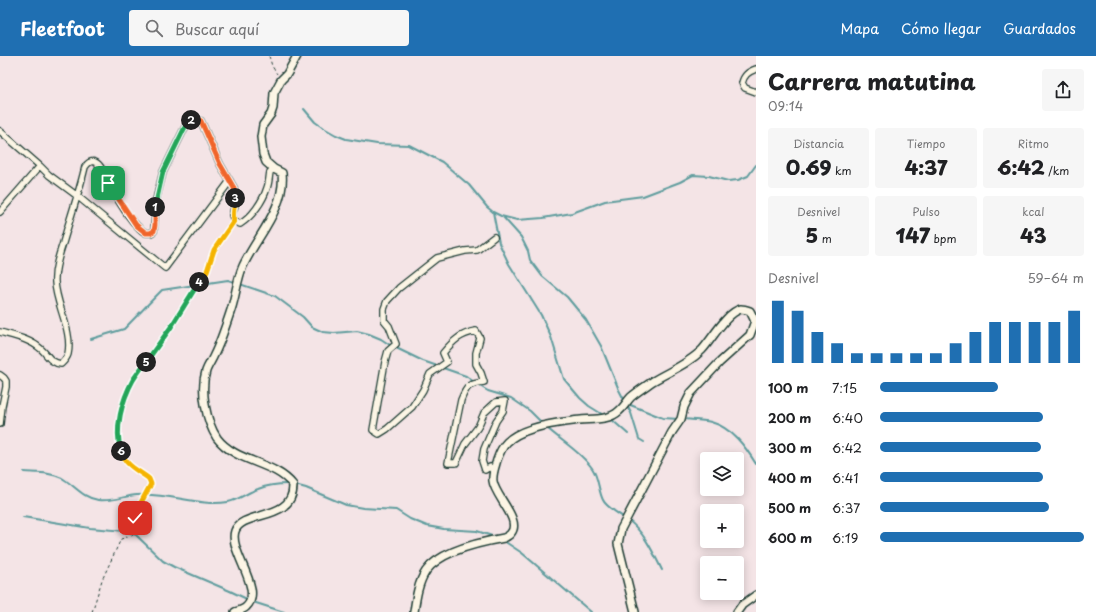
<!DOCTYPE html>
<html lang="es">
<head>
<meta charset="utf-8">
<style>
	:root { --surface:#fff; --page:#f6f6f6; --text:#202124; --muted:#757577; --accent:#1f6fb2 }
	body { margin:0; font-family:"Playpen Sans",sans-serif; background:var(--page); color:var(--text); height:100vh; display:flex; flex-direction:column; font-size:15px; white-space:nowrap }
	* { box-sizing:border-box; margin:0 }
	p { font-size:13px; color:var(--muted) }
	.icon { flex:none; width:22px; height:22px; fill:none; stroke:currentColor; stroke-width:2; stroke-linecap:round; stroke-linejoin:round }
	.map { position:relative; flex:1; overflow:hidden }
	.panel { display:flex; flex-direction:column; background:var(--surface); width:340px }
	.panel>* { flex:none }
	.controls { position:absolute; left:700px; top:396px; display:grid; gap:8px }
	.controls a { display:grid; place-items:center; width:44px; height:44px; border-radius:4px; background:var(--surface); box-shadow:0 2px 10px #0003; font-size:20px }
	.pin { position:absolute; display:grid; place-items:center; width:34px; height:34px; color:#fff; margin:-17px; border-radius:8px; box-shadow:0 2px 6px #0006 }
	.km { position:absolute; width:20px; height:20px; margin:-10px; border-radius:50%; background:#222; color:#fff; font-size:11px; line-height:20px; text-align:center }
	.round { display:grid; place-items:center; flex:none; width:42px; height:42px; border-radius:4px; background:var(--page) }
	.headline { display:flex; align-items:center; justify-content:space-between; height:68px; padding:0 12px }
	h1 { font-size:22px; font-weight:800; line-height:30px }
	.figures { display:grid; grid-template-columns:repeat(3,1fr); gap:6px; height:68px; padding:4px 12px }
	.figures div { display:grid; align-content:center; border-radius:4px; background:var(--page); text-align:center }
	.figures b { font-size:20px; font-weight:800 }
	.figures small { font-size:11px; font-weight:400 }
	.figures p { font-size:11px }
	.chart { height:112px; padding:8px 12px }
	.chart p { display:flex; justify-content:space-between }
	.chart svg { width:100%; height:72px; margin-top:4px; stroke:var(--accent); stroke-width:6 }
	ul { padding:0 12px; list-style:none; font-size:13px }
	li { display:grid; grid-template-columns:64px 48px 1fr; align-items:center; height:30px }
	li i { height:10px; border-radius:5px; background:var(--accent) }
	header { display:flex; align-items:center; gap:24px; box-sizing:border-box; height:56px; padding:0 20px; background:var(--accent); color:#fff }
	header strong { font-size:19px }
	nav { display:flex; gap:22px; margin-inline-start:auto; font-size:14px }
	.search { width:280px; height:36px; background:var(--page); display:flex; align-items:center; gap:10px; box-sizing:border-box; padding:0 14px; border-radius:4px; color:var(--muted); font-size:15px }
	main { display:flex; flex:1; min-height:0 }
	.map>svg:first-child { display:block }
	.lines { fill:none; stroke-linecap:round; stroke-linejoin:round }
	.stream { stroke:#609d9e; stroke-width:2 }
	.minor-casing { stroke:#1f3d34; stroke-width:8 }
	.tertiary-casing { stroke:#1f3d34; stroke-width:10 }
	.path { stroke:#1f3d34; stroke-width:1; stroke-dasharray:3 3; stroke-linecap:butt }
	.minor { stroke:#fcf5e5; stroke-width:5.5 }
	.tertiary { stroke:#fcf5e5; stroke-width:7 }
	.split-1-casing { stroke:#fff; stroke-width:8 }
	.split-2-casing { stroke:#fff; stroke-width:8 }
	.split-3-casing { stroke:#fff; stroke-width:8 }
	.split-4-casing { stroke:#fff; stroke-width:8 }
	.split-5-casing { stroke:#fff; stroke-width:8 }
	.split-6-casing { stroke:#fff; stroke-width:8 }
	.split-7-casing { stroke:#fff; stroke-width:8 }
	.split-1 { stroke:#f0652b; stroke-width:5 }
	.split-2 { stroke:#22a559; stroke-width:5 }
	.split-3 { stroke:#f0652b; stroke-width:5 }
	.split-4 { stroke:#f5b400; stroke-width:5 }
	.split-5 { stroke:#22a559; stroke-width:5 }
	.split-6 { stroke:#22a559; stroke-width:5 }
	.split-7 { stroke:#f5b400; stroke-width:5 }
</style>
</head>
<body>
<header>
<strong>Fleetfoot</strong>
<div class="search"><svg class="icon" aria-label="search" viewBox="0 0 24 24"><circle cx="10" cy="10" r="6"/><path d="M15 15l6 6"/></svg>Buscar aquí</div>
<nav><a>Mapa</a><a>Cómo llegar</a><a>Guardados</a></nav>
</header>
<main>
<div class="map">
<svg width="756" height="556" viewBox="0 0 756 556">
	<rect width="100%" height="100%" fill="#f4e4e6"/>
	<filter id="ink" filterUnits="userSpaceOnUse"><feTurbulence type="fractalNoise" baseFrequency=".025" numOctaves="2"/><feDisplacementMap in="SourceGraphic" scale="8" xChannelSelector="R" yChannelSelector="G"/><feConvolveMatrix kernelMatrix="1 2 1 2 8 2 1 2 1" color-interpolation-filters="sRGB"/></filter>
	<g filter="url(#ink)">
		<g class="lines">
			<path class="stream" d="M304 53 315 66 322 71 336 79 346 83 377 88 409 89 442 106 469 129 487 151 493 156 501 160 517 164 543 162 572 157 605 145 643 140 680 126 693 119 709 120 728 125 738 124 748 120 756 109
				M493 156 499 187 509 208 541 259 551 281 564 323 580 342 589 350 605 360
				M503 161 521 181 528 195 530 204 542 220 567 241 586 264 601 290 619 334 631 357 639 383 644 386
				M91 283 124 273 162 234 228 224 275 240 303 261 312 271 323 276 334 277 357 275 369 278 381 283 390 289 423 305 466 320 474 326
				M478 329 488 335 511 342 530 355 543 368
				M628 348 663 362 679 363
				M611 363 628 378
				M683 363C693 364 702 364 711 366 732 372 745 390 756 408
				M546 371C561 385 580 395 592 412 599 422 598 434 603 444 606 451 618 457 624 462
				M24 416C37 417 50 416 62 422 74 429 83 442 98 444 112 446 124 440 137 439 168 436 198 451 228 446 239 444 248 436 258 433 268 429 278 428 288 428
				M295 429 306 432 346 449 363 452 396 454 410 463 427 470 444 473 477 475 495 481
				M23 461 90 472 125 475 136 479 163 505 174 511 230 535 253 546 284 556
				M628 464C644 476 653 496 662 514
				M504 485 522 497 591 556"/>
			<defs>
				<path id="minor" d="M756 13C748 16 744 19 742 27L745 32 756 36
					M0 75 40 110 49 119 76 139 165 212 230 125
					M0 156 40 110
					M494 181 477 194 465 195 437 202 399 232 387 245 384 253V264L389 270 396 288 388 295 385 306 373 374 379 378 387 373 412 351 423 334 430 318 447 306 443 297C453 285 460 278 476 275L480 282 476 297V308L481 317 484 326C469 328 467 329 461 344L448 407H456L465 388 478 371 484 357 496 346 505 345 503 355 496 365 484 393 482 405 485 414 490 411 494 416
					M0 276C14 280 30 283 41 293 48 299 50 307 61 308 64 305 67 302 68 298 73 275 56 249 55 226 54 214 59 199 63 187 70 162 79 137 85 111 87 108 91 104 95 106 102 109 105 121 108 127 117 142 132 170 146 177H151L154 175 156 144 163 116 184 73C189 65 192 61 201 65L220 108 234 132 235 149 232 159 234 165 240 168C252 161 263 145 267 132 269 127 269 121 270 116L274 113
					M0 319 4 322 6 325V331L2 350 0 368"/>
				<path id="tertiary" d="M235 556C238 555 243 554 246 551 265 534 228 495 235 475 242 454 294 466 293 429 274 405 236 407 217 382 206 365 200 334 206 315 208 309 212 304 214 299 221 285 226 269 231 254 236 239 237 223 243 210 257 180 286 151 282 117L274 113 266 106 263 98 261 81 263 69 271 58 273 52 274 37 281 24 287 18 297 0
					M414 556C416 542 418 527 426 515 440 495 481 486 504 482 506 481 510 479 511 477 522 464 494 439 493 425 492 418 495 411 497 404 499 398 502 391 507 386 521 372 554 367 573 365 587 362 608 366 619 355 624 351 627 345 631 341 638 335 646 330 653 325 670 315 688 308 702 294 712 283 727 256 741 253 744 253 747 254 750 255L755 265 750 279 719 307 691 337 684 351 681 363 672 376 621 473 618 488 635 556
					M737 556 742 549 756 539"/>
			</defs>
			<use href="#minor" class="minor-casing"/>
			<use href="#tertiary" class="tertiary-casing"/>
			<path class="path" d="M269 0 272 10 277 18
				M92 556 102 524 121 483 133 479C137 471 134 463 137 454 140 445 147 437 151 428L149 423 130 411 122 401 120 391 119 379 122 350 132 325 171 271 199 225 206 218 214 194 231 171"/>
			<use href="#minor" class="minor"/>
			<use href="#tertiary" class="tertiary"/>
		</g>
	</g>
	<g class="lines" filter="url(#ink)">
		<defs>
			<path id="split-1" d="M108 127 136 169 146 177H150L154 175 155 169V151"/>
			<path id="split-2" d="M155 151 163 116 184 73 188 66 191 64"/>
			<path id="split-3" d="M191 64 196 62 201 65 220 108 234 132 235 142"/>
			<path id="split-4" d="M199 226 206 218 214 194 234 165C232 157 235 150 235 142"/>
			<path id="split-5" d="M146 306 171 271 199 226"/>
			<path id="split-6" d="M121 395C114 373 122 344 133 324 137 318 141 312 146 306"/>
			<path id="split-7" d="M121 395C125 410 138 414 149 423L151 428 137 454 135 462"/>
		</defs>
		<use href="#split-1" class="split-1-casing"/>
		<use href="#split-2" class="split-2-casing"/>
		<use href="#split-3" class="split-3-casing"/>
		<use href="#split-4" class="split-4-casing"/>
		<use href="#split-5" class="split-5-casing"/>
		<use href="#split-6" class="split-6-casing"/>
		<use href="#split-7" class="split-7-casing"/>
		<use href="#split-1" class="split-1"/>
		<use href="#split-2" class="split-2"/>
		<use href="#split-3" class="split-3"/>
		<use href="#split-4" class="split-4"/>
		<use href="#split-5" class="split-5"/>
		<use href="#split-6" class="split-6"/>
		<use href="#split-7" class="split-7"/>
	</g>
</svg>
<div class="controls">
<a><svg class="icon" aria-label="layers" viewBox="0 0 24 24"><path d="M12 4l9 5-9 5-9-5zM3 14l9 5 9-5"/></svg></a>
<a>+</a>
<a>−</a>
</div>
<div class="pin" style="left:108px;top:127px;background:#1e9e55"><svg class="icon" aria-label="arrive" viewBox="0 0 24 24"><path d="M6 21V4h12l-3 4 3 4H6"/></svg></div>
<div class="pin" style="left:135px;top:462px;background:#d93025"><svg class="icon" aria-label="check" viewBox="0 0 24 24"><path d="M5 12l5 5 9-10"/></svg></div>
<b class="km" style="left:155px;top:151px">1</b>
<b class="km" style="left:191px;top:64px">2</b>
<b class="km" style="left:235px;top:142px">3</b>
<b class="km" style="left:199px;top:226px">4</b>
<b class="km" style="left:146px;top:306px">5</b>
<b class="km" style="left:121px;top:395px">6</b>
</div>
<section class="panel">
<div class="headline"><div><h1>Carrera matutina</h1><p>09:14</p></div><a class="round"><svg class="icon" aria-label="share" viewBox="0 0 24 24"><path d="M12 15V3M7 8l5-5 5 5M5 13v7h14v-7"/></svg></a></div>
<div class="figures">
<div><p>Distancia</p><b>0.69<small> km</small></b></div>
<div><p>Tiempo</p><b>4:37</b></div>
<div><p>Ritmo</p><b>6:42<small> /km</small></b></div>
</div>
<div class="figures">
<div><p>Desnivel</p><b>5<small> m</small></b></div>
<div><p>Pulso</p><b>147<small> bpm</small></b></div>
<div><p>kcal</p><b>43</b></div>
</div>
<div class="chart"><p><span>Desnivel</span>59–64 m</p>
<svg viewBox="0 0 160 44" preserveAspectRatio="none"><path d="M5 44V6M15 44V12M25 44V25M35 44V32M45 44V38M55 44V38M65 44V38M75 44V38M85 44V38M95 44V32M105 44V25M115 44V19M125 44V19M135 44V19M145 44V19M155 44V12"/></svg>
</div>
<ul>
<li><b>100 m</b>7:15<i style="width:58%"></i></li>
<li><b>200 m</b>6:40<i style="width:80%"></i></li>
<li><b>300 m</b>6:42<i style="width:79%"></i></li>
<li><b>400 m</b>6:41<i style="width:80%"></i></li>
<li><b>500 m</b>6:37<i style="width:83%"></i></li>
<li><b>600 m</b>6:19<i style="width:100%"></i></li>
</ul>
</section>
</main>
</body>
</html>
